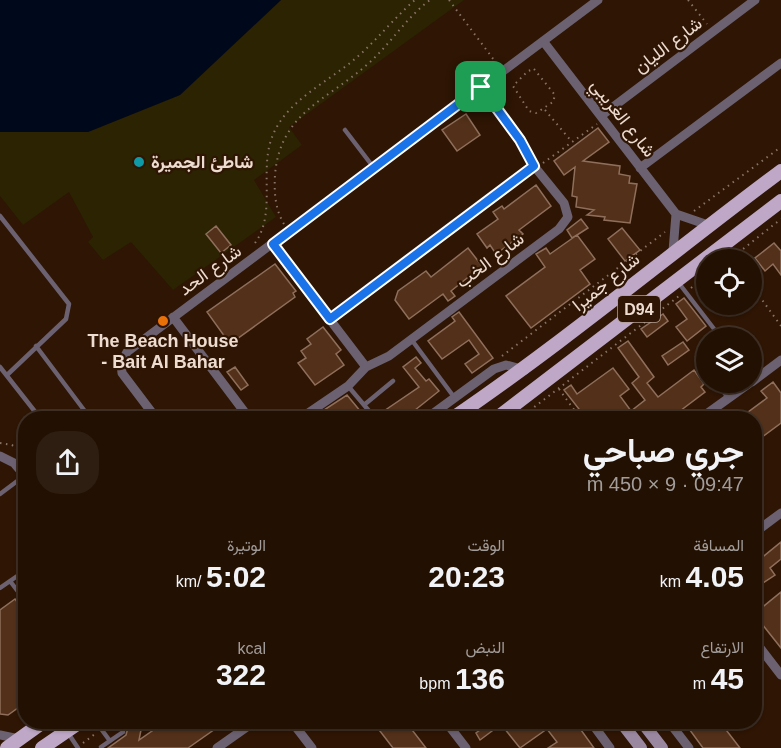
<!DOCTYPE html>
<html lang="ar">
<head>
<meta charset="utf-8">
<style>
	:root { --surface:#221003; --page:#2e1e12; --text:#f1f3f6; --muted:#a29d9a; --line:#3f3025 }
	body { margin:0; font-family:Helvetica,Vazirmatn,sans-serif; background:var(--page); color:var(--text); direction:rtl; height:100vh; display:flex; flex-direction:column; font-size:22px; white-space:nowrap }
	* { box-sizing:border-box; margin:0 }
	p { font-size:20px; color:var(--muted) }
	.icon { flex:none; width:33px; height:33px; fill:none; stroke:currentColor; stroke-width:2; stroke-linecap:round; stroke-linejoin:round }
	.map { position:relative; flex:1; overflow:hidden; direction:ltr }
	.details { position:absolute; left:18px; top:411px; width:744px; height:318px; display:flex; flex-direction:column; background:var(--surface); border-radius:24px; box-shadow:0 2px 4px #0004,0 0 0 2px var(--line); direction:rtl }
	.details>* { flex:none }
	.controls { position:absolute; left:696px; top:249px; display:grid; gap:12px }
	.controls a { display:grid; place-items:center; width:66px; height:66px; border-radius:50%; background:var(--surface); box-shadow:0 2px 4px #0004,0 0 0 2px var(--line); font-size:30px }
	.pin { position:absolute; display:grid; place-items:center; width:51px; height:51px; color:#fff; margin:-26px; border-radius:12px; box-shadow:0 3px 9px #0006 }
	.round { display:grid; place-items:center; flex:none; width:63px; height:63px; border-radius:24px; background:var(--page) }
	.summary { display:flex; align-items:center; justify-content:space-between; height:102px; padding:0 18px }
	h1 { font-size:33px; font-weight:700; line-height:45px }
	.metrics { display:grid; grid-template-columns:repeat(3,1fr); gap:9px; height:102px; padding:6px 18px }
	.metrics div { display:grid; align-content:center }
	.metrics b { font-size:30px; font-weight:700 }
	.metrics small { font-size:16px; font-weight:400 }
	.metrics p { font-size:16px }
	.map>svg:first-child { display:block }
	.sand { fill:#2b2302 }
	.water { fill:#00081b }
	.building { fill:#523019; stroke:#8f6f5b; stroke-width:1.5 }
	.lines { fill:none; stroke-linecap:round; stroke-linejoin:round }
	.path { stroke:#897365; stroke-width:2; stroke-dasharray:1.5 4.5; stroke-linecap:butt }
	.service { stroke:#6c6170; stroke-width:4.5 }
	.minor { stroke:#6c6170; stroke-width:9 }
	.secondary { stroke:#9a88a1; stroke-width:12 }
	.primary { stroke:#bea7c7; stroke-width:14 }
	.route-casing { stroke:#fff; stroke-width:12 }
	.route { stroke:#1a73e8; stroke-width:8 }
	.culture-dot { fill:#0f9aa8; stroke:#2e1504; stroke-width:2 }
	.food-dot { fill:#e8710a; stroke:#2e1504; stroke-width:2 }
	.labels { text-anchor:middle; dominant-baseline:central; stroke-width:4.5; stroke-linejoin:round; paint-order:stroke }
	.shield { fill:#2e1504; stroke:#b4a094; stroke-width:1.5 }
	.shield-label { font-size:16px; font-weight:bold; fill:#eedcd1 }
	.street-label { font-size:18px; fill:#eedcd1; stroke:#2e1504 }
	.poi-label { font-size:18px; font-weight:bold; fill:#eedcd1; stroke:#2e1504; text-anchor:start }
</style>
</head>
<body>
<div class="map">
<svg width="781" height="748" viewBox="0 0 781 748">
	<rect width="100%" height="100%" fill="#2e1504"/>
	<path class="sand" d="M281 0H464L289 127 302 145 254 180 276 217 173 290 131 242 103 260 88 242 93 237 69 192 23 225 0 196V132H88L180 95Z"/>
	<path class="water" d="M0 0H281L180 95 88 132H0Z"/>
	<path class="building" d="M466 114 480 135 457 151 442 130Z
		M598 128 609 142 583 161 620 166 619 174 630 176 629 183 637 184 630 223 604 220 605 217 587 215 594 210 576 207 577 197 572 196 575 167 564 175 554 161Z
		M536 185 551 206 519 230 523 234 496 254 490 245 487 248 477 234 498 219 493 212 502 206 504 209Z
		M581 219 588 228 577 235 595 259 580 270 590 284 531 328 506 296 545 267 536 254 546 248 550 254 577 235 572 238 567 230Z
		M216 226 231 245 221 253 206 234Z
		M622 228 640 250 625 261 608 239Z
		M774 243 781 251V275L773 264 765 271 755 258Z
		M468 248 482 266 451 291 455 296 448 301 443 294 409 319 395 300 398 291 426 271 431 277Z
		M275 264 296 291 293 293 295 297 230 344 207 312Z
		M684 298 706 326 687 341 676 327 687 319 676 304Z
		M459 312 493 358 472 373 465 364 479 354 469 340 442 359 428 341 455 321 452 317Z
		M663 314 668 321 647 337 641 329Z
		M323 327 341 350 336 354 344 365 315 385 298 363 306 358 301 351 311 344 307 339Z
		M628 341 654 377 647 383 658 397 694 370 704 384 701 387 705 392 676 414 680 418H658L656 415 651 418H586L564 390 571 385 577 394 613 368 629 389 620 396 631 411 645 400 632 383 639 377 618 348Z
		M683 342 689 350 668 365 662 356Z
		M416 357 421 363 415 368 426 381 429 379 439 391 405 418H379L378 415 419 387 403 367Z
		M235 367 248 385 241 390 227 372Z
		M773 382 781 393V423L754 443V418H740L767 398 761 391Z
		M347 395 366 418H329L324 410Z
		M781 542V559L770 568 775 575 754 589V564Z
		M781 592V648L754 614Z
		M15 599 26 614V702L8 715 0 714V610Z
		M165 722H225L188 748H108L126 735 129 724 142 725 139 740Z
		M373 722H406L426 748H393Z
		M491 722H504L480 740 476 733Z
		M513 722H521L525 728 534 722H564L568 728 576 723 594 748H548L557 742 547 729 520 748 504 728Z
		M684 722H720L740 748H703Z"/>
	<g class="lines">
		<path class="path" d="M449 0 497 64
			M688 0 707 24
			M534 69 555 95 553 102 536 113 529 111 513 86 528 71Z
			M545 110 572 142
			M543 163 597 124
			M694 211 781 147
			M284 224C275 209 274 192 275 175 280 112 328 100 369 63 391 43 406 18 430 0
			M255 243C276 214 260 173 271 140 284 101 326 84 356 58 377 40 394 18 415 0
			M729 260 781 219
			M752 286 781 326
			M691 288 706 276
			M502 356 665 232
			M559 389 580 418
			M520 418 679 296
			M0 443 12 445 26 457
			M83 743 95 734"/>
		<path class="service" d="M345 130 374 168
			M0 216 69 304 66 319 7 375
			M678 282 721 338
			M411 339 454 397
			M36 346 90 418
			M697 357 706 370
			M0 367 40 418
			M716 382 729 399
			M348 386 375 418
			M364 405 393 381
			M317 408 325 418
			M0 494 24 476
			M10 581 26 602
			M0 588 26 570
			M96 722 110 741
			M68 733 78 748
			M101 747 123 732"/>
		<path class="minor" d="M543 41 676 214 708 225
			M601 116 755 0
			M640 168 781 63
			M273 245 366 367
			M673 251 676 214
			M173 317 249 418
			M330 319 534 166
			M752 382 781 360
			M156 418 122 373 121 364 127 352 598 0
			M301 418 348 386 366 367 389 356 559 229 568 217 564 203 534 166 520 140 481 87
			M427 418 494 369 506 365 525 370
			M701 418 751 382
			M0 456 14 463 26 477
			M754 533 781 513
			M754 640 781 675
			M292 722 312 748
			M446 722 466 748
			M591 722 610 748
			M669 722 689 748
			M0 735 19 739
			M217 748 254 722"/>
		<path class="secondary" d="M621 722 641 748
			M642 722 662 748"/>
		<path class="primary" d="M453 418C566 341 671 253 781 171
			M497 418 781 201
			M7 748 43 722
			M42 748 80 722"/>
	</g>
	<g class="lines">
		<defs>
			<path id="route" d="M481 87 520 140 534 166 330 319 273 244Z"/>
		</defs>
		<use href="#route" class="route-casing"/>
		<use href="#route" class="route"/>
	</g>
	<circle class="culture-dot" cx="139" cy="162" r="6"/>
	<circle class="food-dot" cx="163" cy="321" r="6"/>
	<g class="labels">
		<rect class="shield" x="618" y="296" width="42" height="26" rx="4.5"/>
		<g class="shield-label">
			<text x="639" y="309">D94</text>
		</g>
		<g class="street-label">
			<text transform="translate(668 45) rotate(-37)">شارع الليان</text>
			<text transform="translate(623 118) rotate(52)">شارع الغريبي</text>
			<text transform="translate(490 260) rotate(-37)">شارع الخب</text>
			<text transform="translate(210 270) rotate(-36)">شارع الحد</text>
			<text transform="translate(606 282) rotate(-39)">شارع جميرا</text>
		</g>
		<g class="poi-label">
			<text x="151" y="162">شاطئ الجميرة</text>
			<text x="163" y="341" text-anchor="middle">The Beach House<tspan x="163" dy="21">- Bait Al Bahar</tspan></text>
		</g>
	</g>
</svg>
<div class="controls">
<a><svg class="icon" aria-label="locate" viewBox="0 0 24 24"><circle cx="12" cy="12" r="6"/><path d="M12 2v4M12 18v4M2 12h4M18 12h4"/></svg></a>
<a><svg class="icon" aria-label="layers" viewBox="0 0 24 24"><path d="M12 4l9 5-9 5-9-5zM3 14l9 5 9-5"/></svg></a>
</div>
<div class="pin" style="left:481px;top:87px;background:#1e9e55"><svg class="icon" aria-label="arrive" viewBox="0 0 24 24"><path d="M6 21V4h12l-3 4 3 4H6"/></svg></div>
<section class="details">
<div class="summary"><div><h1>جري صباحي</h1><p>09:47 · 9 × 450 m</p></div><a class="round"><svg class="icon" aria-label="share" viewBox="0 0 24 24"><path d="M12 15V3M7 8l5-5 5 5M5 13v7h14v-7"/></svg></a></div>
<div class="metrics">
<div><p>المسافة</p><b>4.05<small> km</small></b></div>
<div><p>الوقت</p><b>20:23</b></div>
<div><p>الوتيرة</p><b>5:02<small> /km</small></b></div>
</div>
<div class="metrics">
<div><p>الارتفاع</p><b>45<small> m</small></b></div>
<div><p>النبض</p><b>136<small> bpm</small></b></div>
<div><p>kcal</p><b>322</b></div>
</div>
</section>
</div>
</body>
</html>
